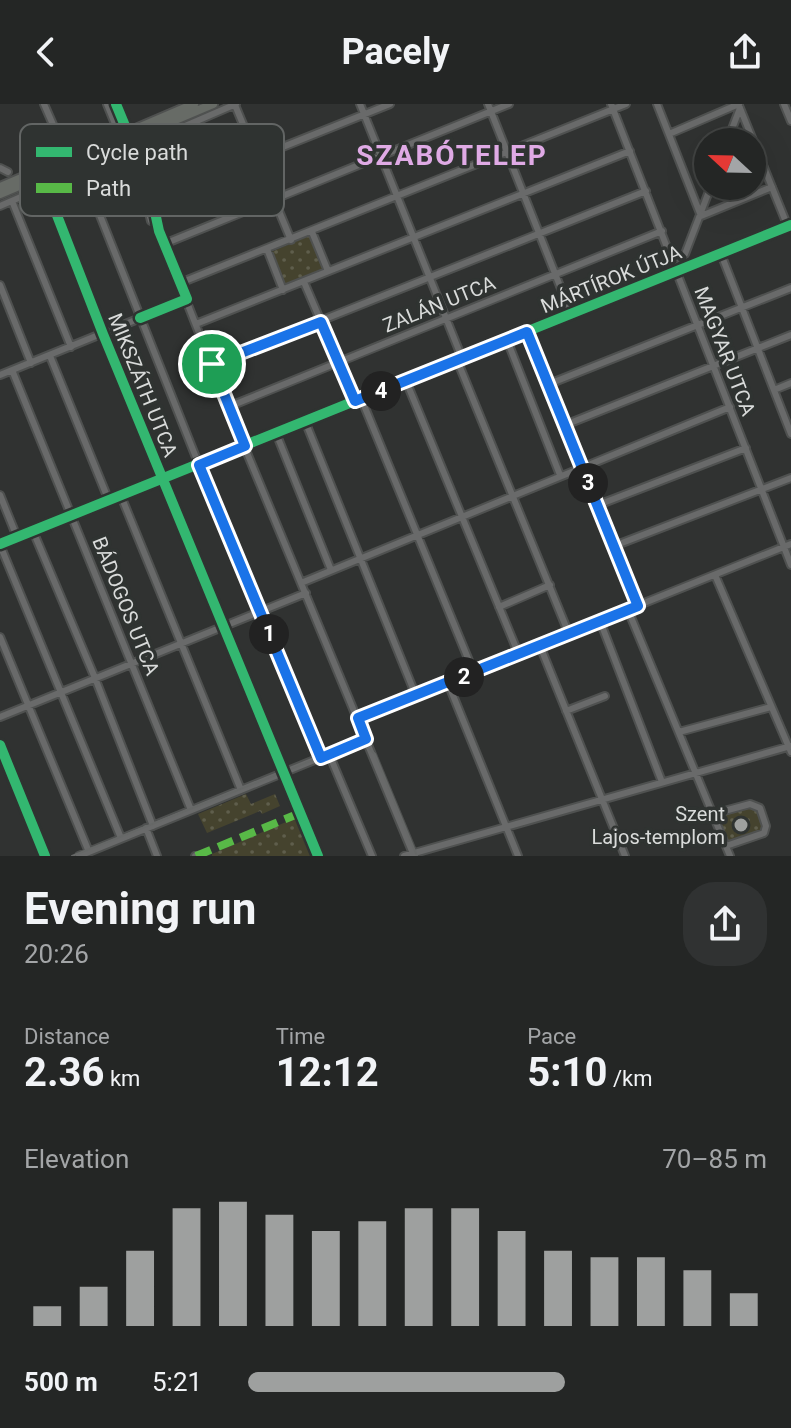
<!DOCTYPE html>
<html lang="en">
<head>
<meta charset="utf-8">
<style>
	:root { --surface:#242625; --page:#303232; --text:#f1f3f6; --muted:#a3a5a7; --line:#414342; --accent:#9ea09f }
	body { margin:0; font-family:Roboto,sans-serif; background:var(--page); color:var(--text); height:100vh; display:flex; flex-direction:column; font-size:30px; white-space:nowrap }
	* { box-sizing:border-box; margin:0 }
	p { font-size:26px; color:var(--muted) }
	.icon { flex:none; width:44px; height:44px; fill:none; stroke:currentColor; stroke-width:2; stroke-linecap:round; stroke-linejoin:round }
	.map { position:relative; height:752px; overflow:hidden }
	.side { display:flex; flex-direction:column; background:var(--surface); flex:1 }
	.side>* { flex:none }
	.needle { width:52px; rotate:292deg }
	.controls { position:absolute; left:694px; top:24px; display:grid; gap:16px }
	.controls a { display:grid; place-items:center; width:72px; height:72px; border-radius:50%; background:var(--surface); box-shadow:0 8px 32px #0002,0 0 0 2px var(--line); font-size:40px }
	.pin { position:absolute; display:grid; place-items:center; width:68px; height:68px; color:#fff; margin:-34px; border:4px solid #fff; border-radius:50%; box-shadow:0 2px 8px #0007 }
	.km { position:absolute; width:40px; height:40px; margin:-20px; border-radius:50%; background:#222; color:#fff; font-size:22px; line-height:40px; text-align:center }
	.round { display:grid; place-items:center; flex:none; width:84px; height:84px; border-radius:32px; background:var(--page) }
	.summary { display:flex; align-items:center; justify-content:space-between; height:136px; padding:0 24px }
	h1 { font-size:44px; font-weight:700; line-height:60px }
	.stats { display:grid; grid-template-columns:repeat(3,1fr); gap:12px; height:136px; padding:8px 24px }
	.stats div { display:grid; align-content:center }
	.stats b { font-size:40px; font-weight:700 }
	.stats small { font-size:22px; font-weight:400 }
	.stats p { font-size:22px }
	.chart { height:224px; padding:16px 24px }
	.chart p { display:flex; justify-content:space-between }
	.chart svg { width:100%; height:144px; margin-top:8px; stroke:var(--accent); stroke-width:6 }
	ul { padding:0 24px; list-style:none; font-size:26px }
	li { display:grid; grid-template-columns:128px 96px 1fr; align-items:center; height:60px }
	li i { height:20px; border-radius:10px; background:var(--accent) }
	header { display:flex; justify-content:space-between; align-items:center; height:104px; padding:0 24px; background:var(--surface); font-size:36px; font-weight:700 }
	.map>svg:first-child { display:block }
	.park { fill:url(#park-dots) }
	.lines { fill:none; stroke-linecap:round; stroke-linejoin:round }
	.minor-casing { stroke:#4f5150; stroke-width:10 }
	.major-casing { stroke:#4f5150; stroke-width:12 }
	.minor { stroke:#696a6a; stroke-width:6 }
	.major { stroke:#676b66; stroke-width:8 }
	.tram { stroke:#666867; stroke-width:2 }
	.minor-bridge-casing { stroke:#4f5150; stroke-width:10; stroke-linecap:butt }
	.minor-bridge { stroke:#696a6a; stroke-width:6 }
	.quiet { stroke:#58b947; stroke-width:8; stroke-dasharray:16 8; stroke-linecap:butt }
	.cycleway-casing { stroke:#2f3331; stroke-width:15 }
	.cycleway { stroke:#33b770; stroke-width:10 }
	.route-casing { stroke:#fff; stroke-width:16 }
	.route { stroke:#1a73e8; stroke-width:10 }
	.poi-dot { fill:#9ea09f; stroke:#2f3331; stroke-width:3 }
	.labels { text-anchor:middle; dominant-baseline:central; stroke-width:7; stroke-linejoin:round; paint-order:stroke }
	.street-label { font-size:20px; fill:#d9dbda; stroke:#2f3331 }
	.poi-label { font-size:20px; fill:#d9dbda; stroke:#2f3331; text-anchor:end }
	.district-label { font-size:28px; font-weight:bold; letter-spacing:2px; fill:#dfaae5; stroke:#2f3331 }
	.key { fill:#2f3331; stroke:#626564; stroke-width:2 }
	.key-label { font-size:22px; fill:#d9dbda }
</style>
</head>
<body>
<header><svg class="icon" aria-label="back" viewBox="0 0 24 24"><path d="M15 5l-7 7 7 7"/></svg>Pacely<svg class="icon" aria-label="share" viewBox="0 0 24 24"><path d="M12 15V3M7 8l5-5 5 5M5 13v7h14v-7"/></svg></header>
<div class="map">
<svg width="791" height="752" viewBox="0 0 791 752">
	<defs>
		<pattern id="park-dots" width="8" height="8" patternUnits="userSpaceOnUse" patternTransform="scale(2)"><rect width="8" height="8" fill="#45432e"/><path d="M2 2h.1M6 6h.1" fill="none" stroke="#5f5e4c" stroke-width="1.8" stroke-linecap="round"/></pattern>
	</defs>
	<rect width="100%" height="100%" fill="#303231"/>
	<path class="park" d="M309 132 323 165 285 181 271 148Z
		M246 690 251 700 275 690 280 702 262 710 260 707 207 729 198 710Z
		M752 702 757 705 763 726 728 740 717 712Z
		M300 712 315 752H212V750Z"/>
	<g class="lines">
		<defs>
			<path id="minor" d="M44 0 68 55
				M107 0 120 32
				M116 0 125 21
				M360 0 462 254
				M488 0 571 210
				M611 0 791 461
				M657 0 701 112 772 83
				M784 0 791 17
				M235 1 291 136
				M740 4 788 123
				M669 30 739 0
				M727 38 740 4
				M125 47 146 96 151 117
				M136 48 149 80 159 127 228 303 414 752
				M0 64 8 68
				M82 66 199 361 321 654
				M46 83 103 230 318 752
				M160 92 390 0
				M12 97 71 243
				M0 102 236 0
				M312 128 328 167
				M164 140 509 0
				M267 145 283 186
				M721 150 791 330
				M673 155 685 150 711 82
				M304 178 355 297
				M180 179 626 0
				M0 181 31 259
				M196 220 630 47
				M527 228 638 502
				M507 236 560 371
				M50 252 109 397
				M457 256 569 530
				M212 260 646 87
				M12 266 191 706
				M0 271 187 195
				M406 277 519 551
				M549 280 791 184
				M774 286 791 279
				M361 294 474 569
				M228 303 662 127
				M305 317 416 592
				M565 321 791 231
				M276 329 331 466
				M0 391 17 433
				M121 392 241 686
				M598 401 746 344
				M33 427 95 574 153 722
				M0 440 791 121
				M0 441 121 734
				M614 442 791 374
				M715 471 791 648
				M301 479 730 303
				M499 503 550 481
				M628 506 730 752
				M600 517 662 678
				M0 533 89 748
				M540 542 625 752
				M448 579 518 752
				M566 607 605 592
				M0 613 306 489
				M358 614 791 440
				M679 628 771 603
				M0 641 45 752
				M329 650 372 752
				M713 710 750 700 760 704 766 722 764 729 726 742
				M146 724 157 752
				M79 752 366 635
				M195 752H196
				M404 752 791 642"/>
			<path id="major" d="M154 29 173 27
				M0 83 194 0
				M0 90 213 0"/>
		</defs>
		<use href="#minor" class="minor-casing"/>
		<use href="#major" class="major-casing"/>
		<use href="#minor" class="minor"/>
		<use href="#major" class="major"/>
		<path class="tram" d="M72 752 356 639 365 641 375 650 417 752"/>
		<defs>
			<path id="minor-bridge" d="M125 21 136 48"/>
		</defs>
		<use href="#minor-bridge" class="minor-bridge-casing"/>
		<use href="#minor-bridge" class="minor-bridge"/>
		<path class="quiet" d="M196 752 300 709"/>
		<defs>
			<path id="cycleway" d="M116 0 149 80 159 127 187 195 140 214
				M46 83 103 230 318 752
				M0 440 791 121
				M0 641 45 752"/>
		</defs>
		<use href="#cycleway" class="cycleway-casing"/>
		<use href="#cycleway" class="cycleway"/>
	</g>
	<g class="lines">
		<defs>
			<path id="route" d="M321 218 355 297 527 228 638 502 358 614 366 635 321 654 199 361 245 342 212 260Z"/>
		</defs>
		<use href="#route" class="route-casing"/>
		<use href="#route" class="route"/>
	</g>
	<circle class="poi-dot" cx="741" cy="721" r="8"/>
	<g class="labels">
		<g class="street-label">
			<text transform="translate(611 175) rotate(-22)">MÁRTÍROK ÚTJA</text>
			<text transform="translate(439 200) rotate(-22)">ZALÁN UTCA</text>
			<text transform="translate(725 247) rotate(69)">MAGYAR UTCA</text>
			<text transform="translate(143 281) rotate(68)">MIKSZÁTH UTCA</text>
			<text transform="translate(126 502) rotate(68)">BÁDOGOS UTCA</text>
		</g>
		<g class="poi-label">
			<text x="725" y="710">Szent<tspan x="725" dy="23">Lajos-templom</tspan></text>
		</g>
		<g class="district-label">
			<text x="452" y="51">SZABÓTELEP</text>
		</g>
	</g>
	<rect x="20" y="20" width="264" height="92" rx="12" class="key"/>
	<rect x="36" y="43" width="36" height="10" fill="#33b770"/>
	<rect x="36" y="79" width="36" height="10" fill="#58b947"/>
	<g class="key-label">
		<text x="86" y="56">Cycle path</text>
		<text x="86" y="92">Path</text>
	</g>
</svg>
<div class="controls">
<a><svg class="needle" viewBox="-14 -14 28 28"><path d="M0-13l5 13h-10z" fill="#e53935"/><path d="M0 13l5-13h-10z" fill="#a3a5a7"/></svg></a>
</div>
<div class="pin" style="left:212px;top:260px;background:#1e9e55"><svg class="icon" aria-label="arrive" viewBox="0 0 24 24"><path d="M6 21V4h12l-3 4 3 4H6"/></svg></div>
<b class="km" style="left:269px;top:530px">1</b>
<b class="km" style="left:464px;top:573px">2</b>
<b class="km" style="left:588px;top:379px">3</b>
<b class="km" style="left:381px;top:287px">4</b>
</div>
<section class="side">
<div class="summary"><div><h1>Evening run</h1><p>20:26</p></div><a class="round"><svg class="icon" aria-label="share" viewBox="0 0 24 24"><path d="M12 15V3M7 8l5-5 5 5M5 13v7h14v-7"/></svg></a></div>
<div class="stats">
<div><p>Distance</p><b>2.36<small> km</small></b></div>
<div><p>Time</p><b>12:12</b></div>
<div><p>Pace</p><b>5:10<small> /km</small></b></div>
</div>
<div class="chart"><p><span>Elevation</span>70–85 m</p>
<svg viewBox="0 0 160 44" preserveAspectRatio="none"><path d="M5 44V38M15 44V32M25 44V21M35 44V8M45 44V6M55 44V10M65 44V15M75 44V12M85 44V8M95 44V8M105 44V15M115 44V21M125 44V23M135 44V23M145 44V27M155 44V34"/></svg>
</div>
<ul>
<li><b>500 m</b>5:21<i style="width:61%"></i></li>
</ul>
</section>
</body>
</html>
